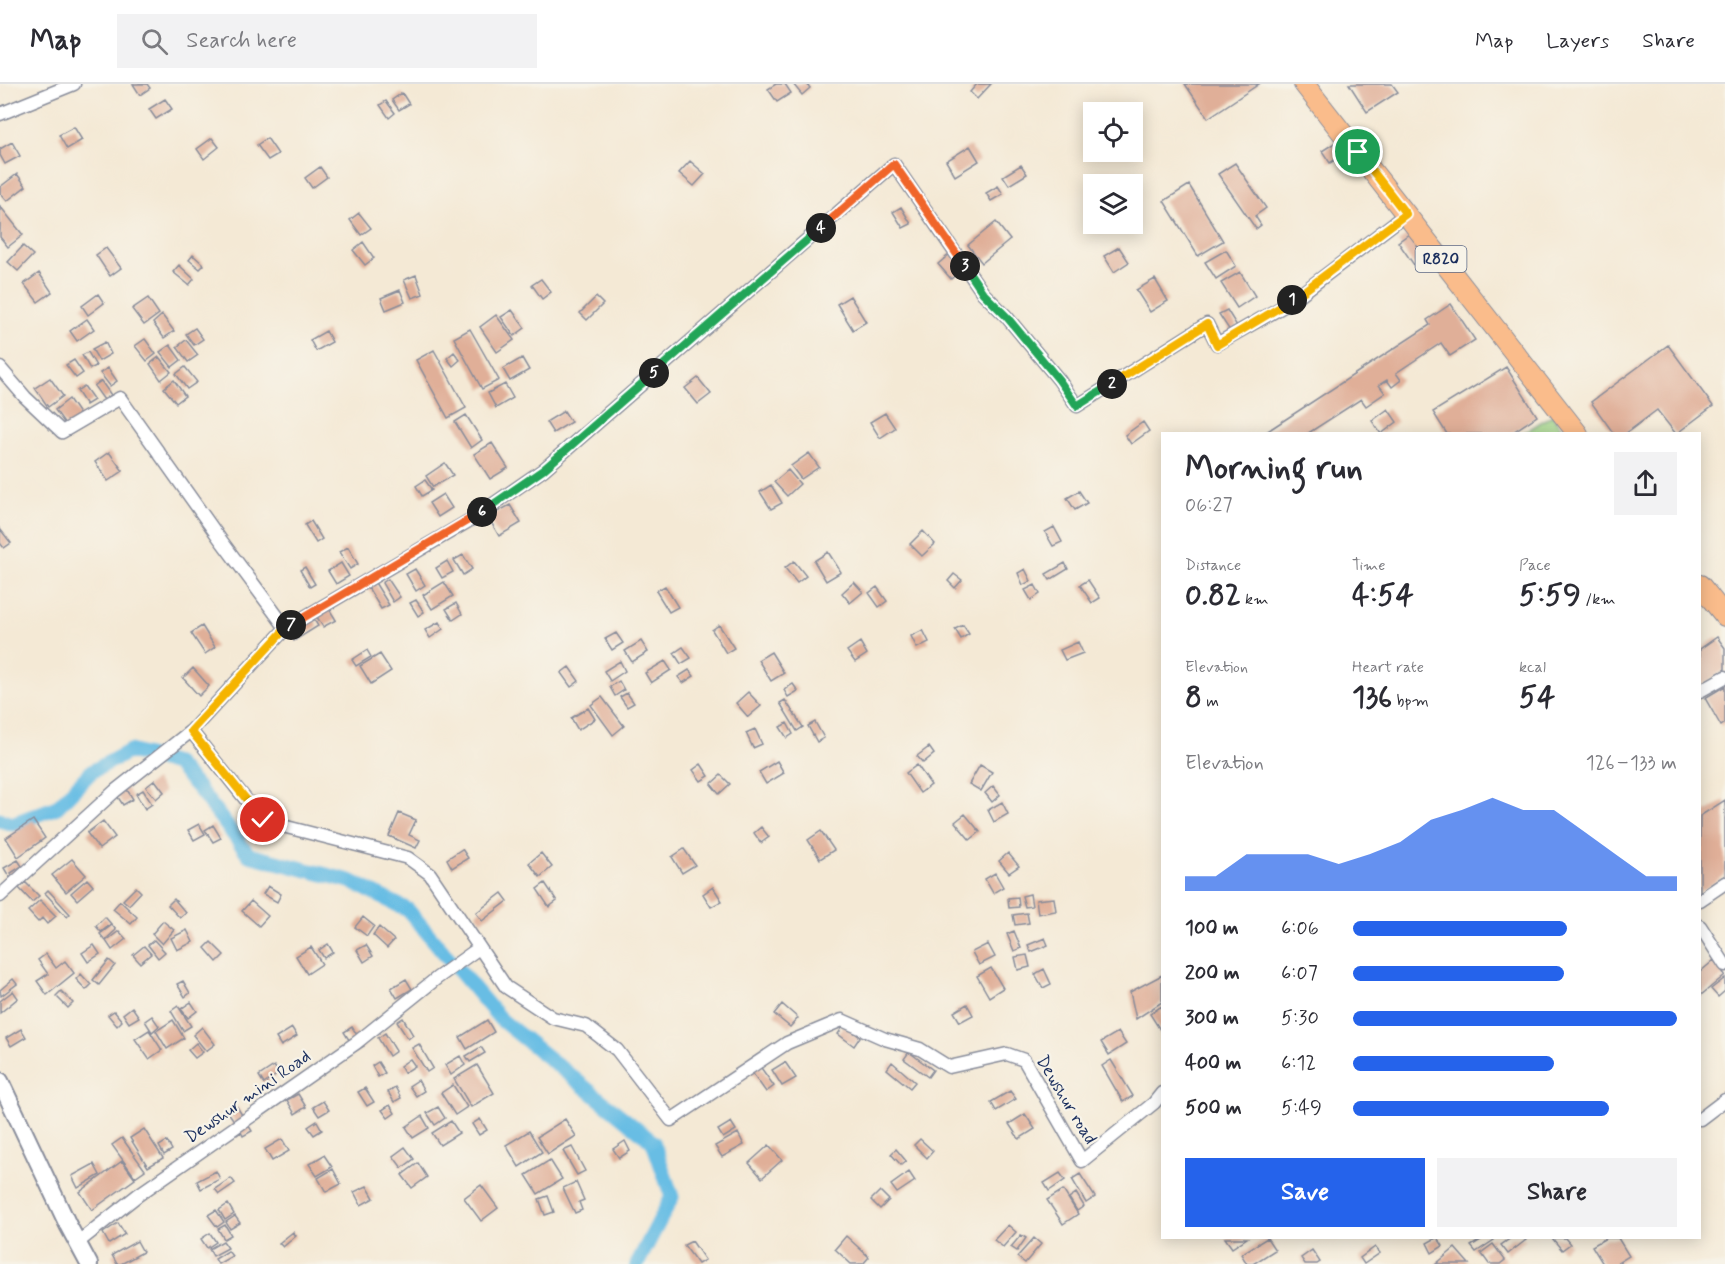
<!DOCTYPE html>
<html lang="en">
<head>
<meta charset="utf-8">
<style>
	:root { --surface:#fff; --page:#f2f2f3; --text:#2b2b33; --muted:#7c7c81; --line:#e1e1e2; --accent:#2563eb }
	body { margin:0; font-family:Mynerve,sans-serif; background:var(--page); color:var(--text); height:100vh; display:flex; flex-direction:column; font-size:22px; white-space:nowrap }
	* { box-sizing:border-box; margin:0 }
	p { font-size:20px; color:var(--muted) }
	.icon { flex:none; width:33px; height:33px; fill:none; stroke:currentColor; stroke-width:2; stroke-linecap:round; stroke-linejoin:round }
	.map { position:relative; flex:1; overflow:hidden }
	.drawer { position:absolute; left:1161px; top:348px; width:540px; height:807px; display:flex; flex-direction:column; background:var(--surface); border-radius:0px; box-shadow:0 3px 15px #0003 }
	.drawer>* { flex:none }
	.buttons { position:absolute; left:1083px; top:18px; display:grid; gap:12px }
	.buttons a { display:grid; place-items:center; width:60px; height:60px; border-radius:0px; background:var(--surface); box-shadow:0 3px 15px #0003; font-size:30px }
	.pin { position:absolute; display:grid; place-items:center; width:51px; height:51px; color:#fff; margin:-26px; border:3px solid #fff; border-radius:50%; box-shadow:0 2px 6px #0007 }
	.km { position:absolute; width:30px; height:30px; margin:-15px; border-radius:50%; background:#222; color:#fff; font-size:16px; line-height:30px; text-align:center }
	.round { display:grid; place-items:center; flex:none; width:63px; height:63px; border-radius:0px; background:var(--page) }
	.headline { display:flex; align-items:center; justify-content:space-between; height:102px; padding:0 24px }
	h1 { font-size:33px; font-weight:700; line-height:45px }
	.metrics { display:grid; grid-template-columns:repeat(3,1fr); gap:9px; height:102px; padding:6px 24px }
	.metrics div { display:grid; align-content:center }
	.metrics b { font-size:30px; font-weight:700 }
	.metrics small { font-size:16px; font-weight:400 }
	.metrics p { font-size:16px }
	.chart { height:168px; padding:12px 24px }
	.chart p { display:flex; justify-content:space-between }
	.chart svg { width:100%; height:108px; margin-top:6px; fill:var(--accent); opacity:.7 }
	.primary-button { display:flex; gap:12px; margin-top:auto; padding:12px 24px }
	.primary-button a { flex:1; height:69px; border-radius:0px; background:var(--accent); color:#fff; font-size:24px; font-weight:700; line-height:69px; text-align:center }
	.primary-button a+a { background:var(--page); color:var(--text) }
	ul { padding:0 24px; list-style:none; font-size:20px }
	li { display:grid; grid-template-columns:96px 72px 1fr; align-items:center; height:45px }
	li i { height:15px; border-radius:8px; background:var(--accent) }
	header { display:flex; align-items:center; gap:36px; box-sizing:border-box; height:84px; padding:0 30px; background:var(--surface); border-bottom:2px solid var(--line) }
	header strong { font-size:28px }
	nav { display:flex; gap:33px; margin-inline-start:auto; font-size:21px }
	.search { width:420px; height:54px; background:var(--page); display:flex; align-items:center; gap:15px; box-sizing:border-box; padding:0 21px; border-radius:0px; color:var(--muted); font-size:22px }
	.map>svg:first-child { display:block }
	.green { fill:#9ed485; stroke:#5c8272; stroke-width:1.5 }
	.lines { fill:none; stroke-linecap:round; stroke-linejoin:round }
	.canal { stroke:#67bde4; stroke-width:15 }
	.building { fill:#e0af98 }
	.minor-casing { stroke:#888c9a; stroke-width:15 }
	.tertiary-casing { stroke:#888c9a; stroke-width:20 }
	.primary-casing { stroke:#888c9a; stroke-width:22 }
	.minor { stroke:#fff; stroke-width:12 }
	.tertiary { stroke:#fff; stroke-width:16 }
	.primary { stroke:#fabc8b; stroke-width:20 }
	.split-1-casing { stroke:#fff; stroke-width:12 }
	.split-2-casing { stroke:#fff; stroke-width:12 }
	.split-3-casing { stroke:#fff; stroke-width:12 }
	.split-4-casing { stroke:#fff; stroke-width:12 }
	.split-5-casing { stroke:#fff; stroke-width:12 }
	.split-6-casing { stroke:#fff; stroke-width:12 }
	.split-7-casing { stroke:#fff; stroke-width:12 }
	.split-8-casing { stroke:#fff; stroke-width:12 }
	.split-1 { stroke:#f5b400; stroke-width:8 }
	.split-2 { stroke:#f5b400; stroke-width:8 }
	.split-3 { stroke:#22a559; stroke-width:8 }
	.split-4 { stroke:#f0652b; stroke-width:8 }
	.split-5 { stroke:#22a559; stroke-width:8 }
	.split-6 { stroke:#22a559; stroke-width:8 }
	.split-7 { stroke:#f0652b; stroke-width:8 }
	.split-8 { stroke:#f5b400; stroke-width:8 }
	.labels { text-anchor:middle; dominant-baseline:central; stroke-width:4.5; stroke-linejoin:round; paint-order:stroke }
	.shield { fill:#f7f3e8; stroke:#5d6a87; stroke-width:1.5 }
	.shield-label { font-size:16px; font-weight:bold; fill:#1b2f5e }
	.street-label { font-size:18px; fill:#1b2f5e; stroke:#f7f3e8 }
</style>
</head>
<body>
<header>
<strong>Map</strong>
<div class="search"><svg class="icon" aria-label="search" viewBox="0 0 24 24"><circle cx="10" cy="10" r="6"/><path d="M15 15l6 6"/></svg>Search here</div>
<nav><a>Map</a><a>Layers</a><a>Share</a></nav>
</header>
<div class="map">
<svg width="1725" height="1180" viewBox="0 0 1725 1180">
	<rect width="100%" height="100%" fill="#f7f3e8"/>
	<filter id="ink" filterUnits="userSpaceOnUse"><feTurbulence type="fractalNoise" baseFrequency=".0167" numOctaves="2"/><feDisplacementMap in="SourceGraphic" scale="12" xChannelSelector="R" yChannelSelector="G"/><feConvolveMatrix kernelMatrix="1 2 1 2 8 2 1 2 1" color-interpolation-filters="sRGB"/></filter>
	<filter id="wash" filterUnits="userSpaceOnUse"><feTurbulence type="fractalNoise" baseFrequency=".008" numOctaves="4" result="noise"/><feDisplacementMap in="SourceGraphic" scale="24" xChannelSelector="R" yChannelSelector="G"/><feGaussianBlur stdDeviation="1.35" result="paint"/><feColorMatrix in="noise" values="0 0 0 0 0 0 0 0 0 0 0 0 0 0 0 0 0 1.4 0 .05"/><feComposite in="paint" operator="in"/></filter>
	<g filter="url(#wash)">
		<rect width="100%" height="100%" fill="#f4e9d5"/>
		<path class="green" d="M1552 331 1566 350H1522Z"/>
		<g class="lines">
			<path class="canal" d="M0 736 12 740 57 723 91 688 130 667 176 680 198 704 249 771 350 797 408 826 500 935 653 1058 672 1113 637 1180"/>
		</g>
		<g id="blocks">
			<path class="building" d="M133 0H147L150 4 140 11Z
				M776 0H785L791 9 777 18 768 5Z
				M793 0H807L810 4 802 11Z
				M977 0H991L977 15 970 8Z
				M1185 0H1259L1208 34Z
				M1349 0H1392L1398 8 1367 28Z
				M402 9 409 20 399 26 392 16Z
				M165 15 172 25 156 35 149 25Z
				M386 17 395 29 389 34 380 21Z
				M74 43 82 56 67 65 59 51Z
				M212 54 219 63 204 75 197 65Z
				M267 54 278 70 268 76 257 61Z
				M12 58 20 72 5 80 0 71V65Z
				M1336 58 1344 70 1330 79 1322 67Z
				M970 62 979 77 955 92 946 77Z
				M690 77 705 90 694 102 679 89Z
				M1235 79 1266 124 1255 132 1261 141 1256 145 1218 90Z
				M1021 81 1027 90 1009 101 1003 92Z
				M320 83 327 93 312 104 305 94Z
				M17 90 26 102 7 117 0 109V103Z
				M1189 101 1223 157 1198 172 1164 117Z
				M998 102 1003 110 991 117 986 109Z
				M0 122 23 151 8 163 0 153Z
				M901 123 911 140 903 144 893 128Z
				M359 129 371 144 361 151 350 136Z
				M996 138 1010 156 982 179 968 161Z
				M1409 150 1426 173 1414 181 1398 158Z
				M363 158 374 174 365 181 353 166Z
				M23 162 33 171 18 187 8 178Z
				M1119 163 1129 178 1114 188 1104 172Z
				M106 164 121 184 110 192 96 171Z
				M1226 166 1236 182 1216 195 1205 178Z
				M951 169 964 184 951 195 938 180Z
				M193 171 204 181 200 185 189 176Z
				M179 181 194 195 189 201 173 188Z
				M1240 188 1255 212 1237 224 1221 199Z
				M39 189 52 208 38 218 24 200Z
				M416 191 423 210 412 214 404 196Z
				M541 195 551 208 542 215 532 201Z
				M1155 195 1168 217 1150 228 1136 206Z
				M400 206 405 218 386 226 381 214Z
				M98 210 104 219 88 231 82 222Z
				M850 212 866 238 853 246 837 220Z
				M596 213 603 220 587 236 580 229Z
				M148 214 159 230 144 241 132 225Z
				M1451 220 1475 256 1450 272 1441 259 1396 289 1401 296 1392 303 1387 296 1379 301 1385 309 1366 322 1361 315 1307 350H1263L1430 241 1427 236Z
				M512 226 525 244 514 252 501 233Z
				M1227 226 1237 242 1230 247 1219 230Z
				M162 231 174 247 164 254 153 239Z
				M496 231 514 256 497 268 480 243Z
				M87 235 94 245 77 257 70 247Z
				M195 244 203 255 194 261 186 250Z
				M470 245 499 296 482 305 454 254Z
				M326 247 332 258 316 267 310 256Z
				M145 255 156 270 147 277 135 262Z
				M186 256 198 271 188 278 177 263Z
				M105 258 111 270 99 277 92 265Z
				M170 261 181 276 172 283 160 268Z
				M1668 261 1713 322 1676 350 1657 326 1625 350H1614L1591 318Z
				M434 266 466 324 448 334 416 276Z
				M88 268 96 282 90 285 82 271Z
				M454 268 460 276 453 282 447 274Z
				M159 273 171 288 161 296 150 280Z
				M522 274 529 286 510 297 503 285Z
				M74 276 83 289 76 294 66 281Z
				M185 283 197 298 187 305 176 290Z
				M1506 283 1537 332 1510 350H1447L1433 328Z
				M108 284 117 297 110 302 100 289Z
				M50 294 63 312 48 323 35 304Z
				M698 294 711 310 698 320 685 304Z
				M174 296 185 312 176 319 164 304Z
				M101 297 111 311 104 316 94 302Z
				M505 300 513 314 496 324 488 309Z
				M84 302 94 316 86 321 77 307Z
				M69 315 82 334 68 344 55 326Z
				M1388 325 1397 338 1381 350 1372 337Z
				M564 327 571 338 553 349 546 338Z
				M885 329 895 344 880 354 870 338Z
				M466 331 482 356 471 364 455 338Z
				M1143 338 1149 347 1131 360 1125 351Z
				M492 359 508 384 490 395 474 370Z
				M109 368 123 387 108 397 95 378Z
				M809 369 819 383 801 395 791 382Z
				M445 379 453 391 433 403 426 392Z
				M788 386 800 400 787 412 774 398Z
				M425 396 432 406 422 412 416 402Z
				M771 401 782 419 771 425 760 408Z
				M1079 407 1087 419 1075 426 1067 414Z
				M443 410 452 424 438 433 429 419Z
				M510 421 521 439 499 452 488 433Z
				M311 437 322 455 316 459 305 441Z
				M1054 443 1062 458 1053 462 1045 448Z
				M0 445 11 459 4 464 0 459Z
				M923 447 935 460 922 472 910 460Z
				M348 463 358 480 350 485 339 468Z
				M828 468 841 488 826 497 814 477Z
				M463 471 472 485 463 491 454 476Z
				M447 477 453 488 442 494 436 484Z
				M794 477 806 492 797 499 785 484Z
				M341 479 349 492 336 500 328 487Z
				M1065 479 1068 485 1050 496 1046 490Z
				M305 483 315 500 310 503 300 486Z
				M415 485 425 501 416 507 406 490Z
				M1025 485 1031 497 1023 501 1018 489Z
				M954 490 962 496 955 504 948 497Z
				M388 495 400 513 393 518 382 499Z
				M1088 496 1100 514 1092 519 1080 501Z
				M374 497 389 521 381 525 367 502Z
				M444 498 453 512 432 525 423 511Z
				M854 498 863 508 850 519 842 509Z
				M1035 501 1040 510 1031 516 1025 506Z
				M665 502 678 523 669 528 656 507Z
				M877 503 887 517 879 523 869 509Z
				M416 516 424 528 418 532 410 519Z
				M456 519 462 530 453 536 446 525Z
				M326 520 336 536 323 543 314 528Z
				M310 529 318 542 294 557 286 544Z
				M439 538 443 545 430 554 425 546Z
				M719 541 734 564 726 569 712 546Z
				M963 541 969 550 961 555 955 545Z
				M202 542 215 563 205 570 191 549Z
				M923 546 929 558 917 564 911 552Z
				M616 549 623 559 612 566 605 555Z
				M1717 553 1725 564V585L1700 603V565Z
				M641 557 648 568 632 578 625 567Z
				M860 558 867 570 855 578 847 567Z
				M1078 558 1083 569 1065 576 1060 566Z
				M683 563 691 574 681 580 674 569Z
				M367 566 371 573 356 582 352 576Z
				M771 568 784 589 771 597 758 576Z
				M380 570 391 587 371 600 360 582Z
				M620 577 625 587 610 597 604 587Z
				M665 577 671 586 651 599 645 589Z
				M569 583 579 597 571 603 561 589Z
				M193 584 209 602 199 612 183 594Z
				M689 586 694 592 683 599 678 593Z
				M619 597 624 606 615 612 610 603Z
				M793 600 798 607 788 613 784 606Z
				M1725 602V639L1721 642 1705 614Z
				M748 608 761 622 748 633 736 619Z
				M627 609 634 619 627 623 620 613Z
				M602 613 624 642 613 651 591 621Z
				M785 616 803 643 797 647 780 619Z
				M588 624 595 635 578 646 571 634Z
				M815 638 824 654 817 658 808 642Z
				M787 639 793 650 787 654 780 643Z
				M755 645 762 660 753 664 746 649Z
				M929 663 934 670 923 679 917 672Z
				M777 677 784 689 766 700 759 688Z
				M701 680 709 692 701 697 693 686Z
				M917 681 931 701 920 709 906 689Z
				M980 681 992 688 981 707 969 700Z
				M721 691 730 700 719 710 711 700Z
				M155 696 164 708 156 715 146 703Z
				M124 701 133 715 123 721 114 707Z
				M993 702 1000 711 992 718 985 709Z
				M143 706 152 720 145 725 136 710Z
				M1725 716V791L1700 808V732Z
				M1002 718 1008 730 994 738 988 726Z
				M399 729 416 736 409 751 420 756 416 764 389 752Z
				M965 730 980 748 970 756 955 738Z
				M33 736 45 754 18 773 6 754Z
				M103 737 115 753 99 765 87 749Z
				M199 740 205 750 194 756 188 746Z
				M213 741 221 754 213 758 205 746Z
				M761 743 769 753 761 759 754 749Z
				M821 747 834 766 820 775 808 756Z
				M462 765 468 774 452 784 447 775Z
				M684 765 695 781 682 789 672 773Z
				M541 769 552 783 540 793 529 779Z
				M1008 769 1019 782 1009 789 999 777Z
				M72 775 86 791 66 808 52 791Z
				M18 776 22 782 11 789 13 792 10 794 4 784Z
				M995 789 1003 803 993 809 985 795Z
				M87 795 93 802 77 816 71 809Z
				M25 798 39 812 32 818 19 804Z
				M545 799 557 817 549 823 537 805Z
				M268 802 281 810 277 818 263 810Z
				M136 803 141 808 129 821 123 816Z
				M713 803 722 817 711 823 703 810Z
				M48 806 70 830 67 833 45 809Z
				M502 809 508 817 482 837 476 829Z
				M1030 810 1032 822 1025 823 1022 812Z
				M1018 813 1019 823 1009 824 1008 814Z
				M1054 814 1056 827 1038 830 1036 816Z
				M174 815 186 829 180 834 168 821Z
				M40 816 56 832 47 840 42 834 38 838 28 827Z
				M120 817 137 833 131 840 113 825Z
				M251 817 268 832 259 842 242 827Z
				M1027 829 1029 839 1015 841 1013 831Z
				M105 833 111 840 101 848 96 842Z
				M363 833 374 842 367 852 355 843Z
				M163 837 174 846 162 860 152 850Z
				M112 841 116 846 105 856 100 850Z
				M379 843 394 856 387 864 373 851Z
				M187 846 193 858 177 866 171 854Z
				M119 847 126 855 112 866 106 857Z
				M1014 847 1021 864 1014 867 1007 850Z
				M1045 854 1048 861 1031 868 1028 861Z
				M154 856 165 868 158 874 148 861Z
				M211 858 224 871 217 878 205 864Z
				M328 860 333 868 324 874 319 866Z
				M988 860 995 873 979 881 972 868Z
				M94 861 100 870 88 878 82 869Z
				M366 861 373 872 364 878 357 866Z
				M144 862 151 870 140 879 133 871Z
				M311 863 322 880 307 890 296 872Z
				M46 870 56 884 65 877 74 889 47 911 37 897 48 890 38 876Z
				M1027 871 1030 883 1018 886 1015 873Z
				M109 876 115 881 99 901 93 896Z
				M1714 876 1725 891 1700 912V888Z
				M991 884 1003 904 989 913 977 892Z
				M1044 885 1051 900 1043 904 1035 890Z
				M81 890 91 901 86 906 76 895Z
				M1162 891V918L1136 935 1130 908Z
				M1725 894V907L1718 913 1711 905Z
				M13 895 17 900 1 912 0 906Z
				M406 895 412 905 397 914 391 904Z
				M183 897 190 909 185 913 177 900Z
				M13 907 18 914 0 929V917Z
				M61 907 73 919 68 924 56 912Z
				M191 918 197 927 188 934 181 925Z
				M782 920 798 934 790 943 774 930Z
				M967 920 973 931 960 938 954 928Z
				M178 922 191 942 183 947 171 927Z
				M1162 922V949L1150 930Z
				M132 923 139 933 129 939 123 930Z
				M114 927 122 937 117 942 108 931Z
				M152 932 159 942 152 948 145 937Z
				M403 934 413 951 408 955 397 938Z
				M173 936 184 954 167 965 156 947Z
				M487 936 494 948 467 965 460 953Z
				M844 941 860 953 854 962 838 950Z
				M202 943 215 960 206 967 193 951Z
				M352 943 364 962 356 967 344 948Z
				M292 944 297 952 281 962 276 954Z
				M21 945 26 953 11 962 6 954Z
				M149 946 162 966 149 975 135 955Z
				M1118 948 1126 960 1109 971 1101 958Z
				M385 949 396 967 389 972 378 954Z
				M196 959 203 968 195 974 188 966Z
				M419 960 433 984 427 988 412 964Z
				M481 963 485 969 470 978 466 972Z
				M909 968 933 986 928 993 904 975Z
				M460 972 465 981 451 991 445 981Z
				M410 975 415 982 404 989 400 982Z
				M1111 976 1133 1012 1123 1018 1102 982Z
				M378 978 385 989 378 993 372 982Z
				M785 978 796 994 782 1002 772 986Z
				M892 978 915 998 910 1004 887 985Z
				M477 981 494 1009 471 1023 454 995Z
				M759 981 774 1002 766 1008 751 987Z
				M274 982 279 989 264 1000 259 992Z
				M418 996 424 1007 416 1012 409 1002Z
				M453 1001 467 1023 455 1031 441 1009Z
				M395 1003 401 1014 394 1018 388 1008Z
				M365 1004 374 1018 367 1022 358 1008Z
				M1010 1007 1016 1015 996 1027 991 1018Z
				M298 1010 306 1023 295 1030 287 1016Z
				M323 1017 329 1026 319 1032 313 1023Z
				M390 1021 395 1029 388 1034 382 1026Z
				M237 1023 252 1047 243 1052 241 1048 237 1051 230 1041 235 1038 228 1028Z
				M438 1023 445 1034 435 1041 427 1029Z
				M1025 1030 1035 1045 1019 1055 1009 1040Z
				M422 1032 429 1044 413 1054 406 1043Z
				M480 1035 487 1046 479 1051 472 1040Z
				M565 1035 576 1052 548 1070 537 1053Z
				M317 1037 322 1046 314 1051 308 1043Z
				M451 1037 459 1049 440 1061 432 1049Z
				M731 1038 736 1046 723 1054 718 1046Z
				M144 1045 163 1074 148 1083 130 1054Z
				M529 1047 542 1068 519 1083 506 1061Z
				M738 1049 744 1061 722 1073 715 1062Z
				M122 1054 145 1086 135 1093 112 1061Z
				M282 1055 289 1067 272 1077 265 1065Z
				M920 1055 933 1067 927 1074 914 1061Z
				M167 1057 172 1066 164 1071 159 1062Z
				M625 1057 630 1067 619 1074 613 1065Z
				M769 1061 782 1076 762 1094 749 1079Z
				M405 1063 414 1075 402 1084 393 1072Z
				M572 1063 585 1087 577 1091 563 1067Z
				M896 1065 906 1077 901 1081 891 1070Z
				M324 1071 332 1083 317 1092 309 1080Z
				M550 1076 562 1095 538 1110 526 1091Z
				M122 1077 135 1095 92 1126 80 1108Z
				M418 1079 427 1093 412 1104 402 1091Z
				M94 1080 100 1091 78 1104 72 1092Z
				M333 1085 341 1100 326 1108 318 1094Z
				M216 1087 220 1095 201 1105 197 1097Z
				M909 1088 915 1097 897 1109 891 1101Z
				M1060 1089 1065 1096 1049 1107 1044 1099Z
				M1080 1090 1095 1113 1086 1119 1072 1095Z
				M231 1094 235 1099 219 1110 215 1105Z
				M576 1098 584 1116 579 1118 582 1126 575 1129 563 1104Z
				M481 1101 498 1124 481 1137 464 1114Z
				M367 1102 374 1114 361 1121 354 1108Z
				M1063 1106 1078 1130 1063 1140 1047 1116Z
				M880 1107 889 1116 880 1125 871 1116Z
				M1076 1109 1084 1122 1077 1127 1069 1114Z
				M548 1112 554 1128 545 1131 539 1115Z
				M228 1120 234 1130 225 1136 219 1126Z
				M216 1126 224 1138 217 1143 208 1131Z
				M235 1132 240 1139 230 1145 226 1138Z
				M118 1139 125 1150 109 1160 103 1149Z
				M225 1141 231 1151 224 1155 218 1145Z
				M1008 1141 1016 1148 1003 1163 994 1156Z
				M293 1148 296 1152 283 1163 279 1159Z
				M210 1149 216 1158 207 1164 201 1155Z
				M1021 1151 1026 1154 1017 1167 1011 1163Z
				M846 1152 869 1173 863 1180H851L835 1165Z
				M1034 1154 1041 1160 1025 1179 1017 1173Z
				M1225 1154H1247L1232 1164Z
				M1267 1154 1275 1166 1253 1180H1247L1241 1170Z
				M1436 1154H1438L1443 1162 1432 1169 1427 1159Z
				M1484 1154H1493L1494 1156 1476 1168 1471 1162Z
				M1511 1154H1524L1526 1156 1508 1170 1501 1161Z
				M1552 1154H1565L1570 1160 1562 1166Z
				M1606 1154H1618L1629 1172 1616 1180H1603L1592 1162Z
				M137 1157 143 1168 121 1180H117L112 1171Z
				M223 1157 228 1164 213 1172 209 1165Z
				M692 1157 705 1176 698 1180 684 1161Z
				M1493 1160 1505 1176 1500 1180H1489L1481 1169Z
				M1375 1163 1380 1169 1364 1180 1360 1174Z
				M1455 1164 1469 1180H1436Z
				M1312 1166 1320 1178 1317 1180H1305L1301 1174Z
				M228 1167 232 1172 218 1180 215 1175Z"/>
		</g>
	</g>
	<g filter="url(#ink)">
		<use href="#blocks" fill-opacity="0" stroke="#888c9a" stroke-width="1.5"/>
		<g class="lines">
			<defs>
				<path id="minor" d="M0 30 74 0
					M0 284 25 313 62 348 120 314 220 455 286 544
					M1700 607 1725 593
					M191 647 286 544 472 435 543 386 894 80 983 209 1006 232 1059 296 1077 322 1207 240 1217 260 1289 219 1406 130
					M0 812 115 707 191 647 263 737 408 774 430 790 506 903 553 934 586 942 617 966 671 1036 787 959 842 936 885 955 920 965 949 983 1007 970 1024 976 1082 1077 1154 1019 1162 1009
					M1700 816 1725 799
					M1700 842 1725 881
					M1700 1035 1725 1016
					M77 1159 138 1111 356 959 437 894 479 864"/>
				<path id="tertiary" d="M0 997 68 1141 89 1180"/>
				<path id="primary" d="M1304 0 1578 350
					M1700 501 1725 532"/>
			</defs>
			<use href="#minor" class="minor-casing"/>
			<use href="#tertiary" class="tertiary-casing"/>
			<use href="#primary" class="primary-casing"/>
			<use href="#minor" class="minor"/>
			<use href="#tertiary" class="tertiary"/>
			<use href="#primary" class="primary"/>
		</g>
	</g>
	<g class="lines" filter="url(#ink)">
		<defs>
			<path id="split-1" d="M1292 216 1406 130 1358 68"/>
			<path id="split-2" d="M1112 300 1207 240 1217 261 1292 216"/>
			<path id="split-3" d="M965 182 983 209 1006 232 1059 296 1077 322 1112 300"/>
			<path id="split-4" d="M821 144 894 80 965 182"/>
			<path id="split-5" d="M654 289 821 144"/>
			<path id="split-6" d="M482 428 543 386 654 289"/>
			<path id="split-7" d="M291 541 482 428"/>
			<path id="split-8" d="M263 736 191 647 286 544 291 541"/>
		</defs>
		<use href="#split-1" class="split-1-casing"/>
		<use href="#split-2" class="split-2-casing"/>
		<use href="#split-3" class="split-3-casing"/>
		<use href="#split-4" class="split-4-casing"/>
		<use href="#split-5" class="split-5-casing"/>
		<use href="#split-6" class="split-6-casing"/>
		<use href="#split-7" class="split-7-casing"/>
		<use href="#split-8" class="split-8-casing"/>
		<use href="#split-1" class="split-1"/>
		<use href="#split-2" class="split-2"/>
		<use href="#split-3" class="split-3"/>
		<use href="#split-4" class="split-4"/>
		<use href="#split-5" class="split-5"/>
		<use href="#split-6" class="split-6"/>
		<use href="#split-7" class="split-7"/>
		<use href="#split-8" class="split-8"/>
	</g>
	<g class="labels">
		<rect class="shield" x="1415.5" y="162" width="51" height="26" rx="4.5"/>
		<g class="shield-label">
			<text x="1441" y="175">R820</text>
		</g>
		<g class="street-label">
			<text transform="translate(248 1013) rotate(-35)">Dewshur mini Road</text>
			<text transform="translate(1066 1016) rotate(59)">Dewshur road</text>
		</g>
	</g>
</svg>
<div class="buttons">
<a><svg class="icon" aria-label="locate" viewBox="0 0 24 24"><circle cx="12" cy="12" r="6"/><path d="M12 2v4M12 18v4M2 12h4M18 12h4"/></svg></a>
<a><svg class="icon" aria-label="layers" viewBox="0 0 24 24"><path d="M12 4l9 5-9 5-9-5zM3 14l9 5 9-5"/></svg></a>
</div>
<div class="pin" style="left:1358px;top:68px;background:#1e9e55"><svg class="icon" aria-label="arrive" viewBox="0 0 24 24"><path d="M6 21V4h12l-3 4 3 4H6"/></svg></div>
<div class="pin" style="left:263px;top:736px;background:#d93025"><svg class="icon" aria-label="check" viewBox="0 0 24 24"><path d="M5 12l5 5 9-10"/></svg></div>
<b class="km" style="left:1292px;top:216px">1</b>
<b class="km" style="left:1112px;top:300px">2</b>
<b class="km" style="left:965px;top:182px">3</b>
<b class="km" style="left:821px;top:144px">4</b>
<b class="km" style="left:654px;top:289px">5</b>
<b class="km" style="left:482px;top:428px">6</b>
<b class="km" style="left:291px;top:541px">7</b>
<section class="drawer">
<div class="headline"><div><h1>Morning run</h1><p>06:27</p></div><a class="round"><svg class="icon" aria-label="share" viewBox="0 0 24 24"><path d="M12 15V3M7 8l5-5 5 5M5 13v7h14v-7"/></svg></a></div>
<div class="metrics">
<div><p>Distance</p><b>0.82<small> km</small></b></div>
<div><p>Time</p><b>4:54</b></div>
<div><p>Pace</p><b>5:59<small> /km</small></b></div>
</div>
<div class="metrics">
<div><p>Elevation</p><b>8<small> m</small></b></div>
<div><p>Heart rate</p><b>136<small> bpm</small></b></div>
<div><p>kcal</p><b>54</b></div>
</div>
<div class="chart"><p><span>Elevation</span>126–133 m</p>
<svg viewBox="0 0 160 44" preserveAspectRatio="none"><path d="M0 44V38L10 38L20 29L30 29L40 29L50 33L60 29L70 24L80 15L90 11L100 6L110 11L120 11L130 20L140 29L150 38L160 38V44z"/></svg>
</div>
<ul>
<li><b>100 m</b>6:06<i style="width:66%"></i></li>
<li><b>200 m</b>6:07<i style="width:65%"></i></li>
<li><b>300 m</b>5:30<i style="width:100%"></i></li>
<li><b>400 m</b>6:12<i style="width:62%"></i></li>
<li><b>500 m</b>5:49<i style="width:79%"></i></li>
</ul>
<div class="primary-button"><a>Save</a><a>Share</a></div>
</section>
</div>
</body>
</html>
